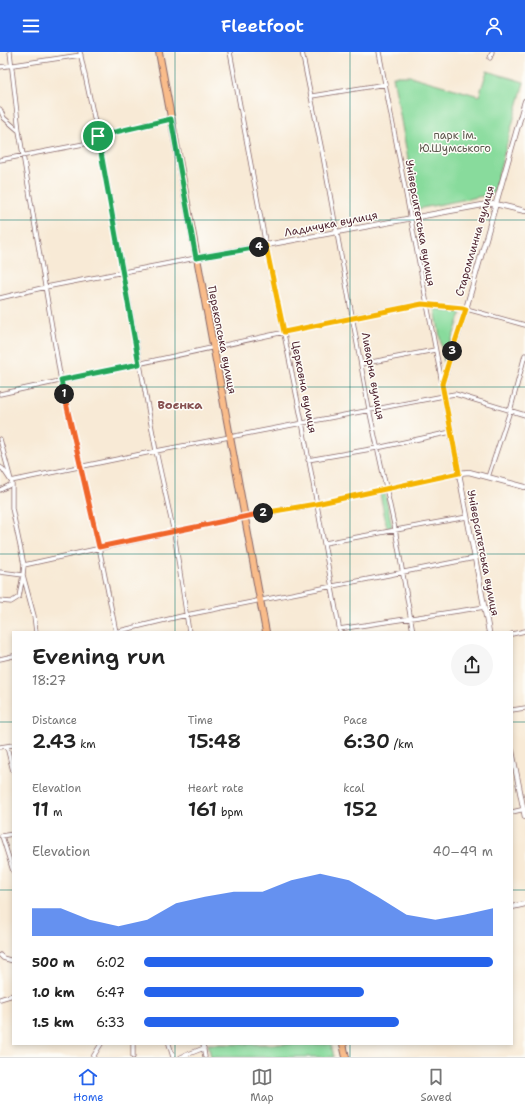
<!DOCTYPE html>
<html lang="en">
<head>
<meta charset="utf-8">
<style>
	:root { --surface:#fff; --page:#f6f6f6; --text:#222; --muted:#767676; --line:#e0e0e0; --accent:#2563eb }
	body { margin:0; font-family:"Shantell Sans",sans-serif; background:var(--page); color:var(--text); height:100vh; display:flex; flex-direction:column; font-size:15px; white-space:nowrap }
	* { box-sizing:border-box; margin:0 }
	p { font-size:13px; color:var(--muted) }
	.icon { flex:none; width:22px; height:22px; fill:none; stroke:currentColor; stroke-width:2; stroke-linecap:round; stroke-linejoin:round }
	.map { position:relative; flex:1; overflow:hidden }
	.side { position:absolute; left:12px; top:579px; width:501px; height:414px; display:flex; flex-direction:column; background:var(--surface); border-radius:0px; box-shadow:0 2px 6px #0003 }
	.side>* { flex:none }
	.pin { position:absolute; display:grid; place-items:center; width:34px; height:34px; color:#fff; margin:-17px; border:2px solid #fff; border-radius:50%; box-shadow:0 1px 4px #0007 }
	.km { position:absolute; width:20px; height:20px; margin:-10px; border-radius:50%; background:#222; color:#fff; font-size:11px; line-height:20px; text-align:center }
	.round { display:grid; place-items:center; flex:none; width:42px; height:42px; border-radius:21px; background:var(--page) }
	.overview { display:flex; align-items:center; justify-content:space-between; height:68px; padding:0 20px }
	h1 { font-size:22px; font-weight:600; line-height:30px }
	.metrics { display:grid; grid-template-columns:repeat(3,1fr); gap:6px; height:68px; padding:4px 20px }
	.metrics div { display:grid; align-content:center }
	.metrics b { font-size:20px; font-weight:600 }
	.metrics small { font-size:11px; font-weight:400 }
	.metrics p { font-size:11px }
	.chart { height:112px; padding:8px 20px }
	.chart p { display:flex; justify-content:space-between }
	.chart svg { width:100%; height:72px; margin-top:4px; fill:var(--accent); opacity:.7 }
	ul { padding:0 20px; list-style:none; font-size:13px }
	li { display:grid; grid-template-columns:64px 48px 1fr; align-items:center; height:30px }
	li i { height:10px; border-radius:5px; background:var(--accent) }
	header { display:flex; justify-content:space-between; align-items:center; height:52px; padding:0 20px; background:var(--accent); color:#fff; font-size:18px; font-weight:600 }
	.tabs { display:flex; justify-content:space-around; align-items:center; height:56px; border-top:1px solid var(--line); background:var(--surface); font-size:11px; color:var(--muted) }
	.tabs a { display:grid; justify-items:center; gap:2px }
	.tabs .active { color:var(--accent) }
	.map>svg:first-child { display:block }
	.green { fill:#88db9c; stroke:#697d64 }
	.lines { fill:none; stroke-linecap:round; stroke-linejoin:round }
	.minor-casing { stroke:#876667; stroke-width:5 }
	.tertiary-casing { stroke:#876667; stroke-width:6 }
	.primary-casing { stroke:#876667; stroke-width:8 }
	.minor { stroke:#fff; stroke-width:3.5 }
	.tertiary { stroke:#fff; stroke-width:4.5 }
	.primary { stroke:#f9bc8a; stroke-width:6 }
	.split-1-casing { stroke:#fff; stroke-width:8 }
	.split-2-casing { stroke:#fff; stroke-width:8 }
	.split-3-casing { stroke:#fff; stroke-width:8 }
	.split-4-casing { stroke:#fff; stroke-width:8 }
	.split-5-casing { stroke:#fff; stroke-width:8 }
	.split-1 { stroke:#22a559; stroke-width:5 }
	.split-2 { stroke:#f0652b; stroke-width:5 }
	.split-3 { stroke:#f5b400; stroke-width:5 }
	.split-4 { stroke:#f5b400; stroke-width:5 }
	.split-5 { stroke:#22a559; stroke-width:5 }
	.grid { fill:none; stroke:#0f766e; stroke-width:1; stroke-opacity:0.55 }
	.labels { text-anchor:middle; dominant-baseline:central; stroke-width:3; stroke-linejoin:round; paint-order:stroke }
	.park-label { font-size:11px; fill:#5d574d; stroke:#fdfcf7 }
	.street-label { font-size:11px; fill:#4a1f2b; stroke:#fdfcf7 }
	.neighbourhood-label { font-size:12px; font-weight:bold; fill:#875151; stroke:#fdfcf7 }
</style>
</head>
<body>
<header><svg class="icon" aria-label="menu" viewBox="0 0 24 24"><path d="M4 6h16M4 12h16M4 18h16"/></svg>Fleetfoot<svg class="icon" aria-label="person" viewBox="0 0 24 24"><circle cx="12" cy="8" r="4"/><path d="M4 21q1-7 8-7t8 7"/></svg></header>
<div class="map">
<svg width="525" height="1005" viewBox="0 0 525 1005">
	<rect width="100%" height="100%" fill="#fdfcf7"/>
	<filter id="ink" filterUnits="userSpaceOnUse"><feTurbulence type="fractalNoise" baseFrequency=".025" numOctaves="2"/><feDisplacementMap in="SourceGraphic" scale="8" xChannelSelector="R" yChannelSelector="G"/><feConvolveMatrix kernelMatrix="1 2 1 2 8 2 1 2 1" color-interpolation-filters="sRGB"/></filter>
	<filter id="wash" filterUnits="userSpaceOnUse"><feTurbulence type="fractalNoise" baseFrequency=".012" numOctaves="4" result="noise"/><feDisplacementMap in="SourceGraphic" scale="16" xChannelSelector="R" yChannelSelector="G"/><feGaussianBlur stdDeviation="0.9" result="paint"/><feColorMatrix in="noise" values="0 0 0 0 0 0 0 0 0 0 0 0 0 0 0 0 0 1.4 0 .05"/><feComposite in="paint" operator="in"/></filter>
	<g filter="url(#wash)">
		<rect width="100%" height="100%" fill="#f8ead6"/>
		<path class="green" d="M487 19 524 30 493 142 417 157 393 24H410L479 44Z
			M435 256 448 260 458 259 461 262 444 310Z
			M385 441 392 475 387 476 380 442Z
			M208 992H331L334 1005H211Z"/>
	</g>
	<g filter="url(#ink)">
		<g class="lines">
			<defs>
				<path id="minor" d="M10 0 19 79 61 329 99 495 116 580
					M80 0 98 84 156 399 174 481 189 580
					M230 0 266 194 302 370 340 580
					M302 0 322 99 369 357 395 477 413 580
					M379 0 442 331
					M490 6 492 0
					M0 15 81 3
					M312 44 386 32
					M0 57 4 66 19 79
					M0 108 89 91 98 84 171 67
					M0 246 46 235 196 206
					M361 312 435 298
					M0 342 353 265 421 252 463 256 525 273
					M0 387 12 432V456L24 513 23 523 34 564 36 580
					M308 408 377 396 451 380
					M0 415 3 417 11 429 156 399 449 343 455 342 525 363
					M488 425 510 359 525 303
					M0 438 12 432
					M325 491 467 465
					M24 513 245 464 316 452 459 421
					M0 520 23 523 19 545 11 550 0 549
					M339 577 485 555
					M115 580 186 563 475 506
					M512 582 525 579
					M0 607 13 604
					M512 658 525 656
					M0 695 13 693
					M7 695 13 719
					M512 760 525 757
					M1 784 13 782
					M2 784 13 819
					M0 903 3 906 13 909
					M0 947 13 943
					M133 992V1005
					M169 992 173 1005
					M203 992 205 1005
					M93 1005 101 992
					M181 1005 204 996"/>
				<path id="tertiary" d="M196 206 488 152H495L525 159
					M459 421 469 420 525 435
					M489 580 442 332 466 257 525 49
					M512 699 525 765
					M512 855 525 852"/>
				<path id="primary" d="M159 0 266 580
					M343 992 346 1005"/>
			</defs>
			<use href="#minor" class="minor-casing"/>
			<use href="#tertiary" class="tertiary-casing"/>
			<use href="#primary" class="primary-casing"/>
			<use href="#minor" class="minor"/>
			<use href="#tertiary" class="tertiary"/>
			<use href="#primary" class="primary"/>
		</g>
	</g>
	<g class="lines" filter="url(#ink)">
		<defs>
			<path id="split-1" d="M64 342 61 328 139 312 98 84"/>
			<path id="split-2" d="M64 342 99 495 263 461"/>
			<path id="split-3" d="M263 461 316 452 459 421 442 332 452 299"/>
			<path id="split-4" d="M259 195 266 194 284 280 422 252 463 256 466 257 452 299"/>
			<path id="split-5" d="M98 84 171 67 196 206 259 195"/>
		</defs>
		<use href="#split-1" class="split-1-casing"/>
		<use href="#split-2" class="split-2-casing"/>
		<use href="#split-3" class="split-3-casing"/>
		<use href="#split-4" class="split-4-casing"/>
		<use href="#split-5" class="split-5-casing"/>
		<use href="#split-1" class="split-1"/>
		<use href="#split-2" class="split-2"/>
		<use href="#split-3" class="split-3"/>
		<use href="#split-4" class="split-4"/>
		<use href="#split-5" class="split-5"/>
	</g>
	<path class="grid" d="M175 0V580M350 0V580M0 168H525M0 335H525M0 502H525M0 670H13M512 670H525M0 838H13M512 838H525M175 992V1005M350 992V1005"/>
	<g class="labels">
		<g class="park-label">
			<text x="455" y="83">парк ім.<tspan x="455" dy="13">Ю.Шумського</tspan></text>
		</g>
		<g class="street-label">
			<text transform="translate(420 171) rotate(80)">Університетська вулиця</text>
			<text transform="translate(331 172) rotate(-11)">Ладичука вулиця</text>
			<text transform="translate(475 189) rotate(-74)">Старомлинна вулиця</text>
			<text transform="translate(222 288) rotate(79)">Перекопська вулиця</text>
			<text transform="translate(373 324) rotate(80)">Ливарна вулиця</text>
			<text transform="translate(304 335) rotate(79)">Церковна вулиця</text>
			<text transform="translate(483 501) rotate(79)">Університетська вулиця</text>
		</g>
		<g class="neighbourhood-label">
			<text x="180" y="353">Воєнка</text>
		</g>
	</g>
</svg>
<div class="pin" style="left:98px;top:84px;background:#1e9e55"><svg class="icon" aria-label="arrive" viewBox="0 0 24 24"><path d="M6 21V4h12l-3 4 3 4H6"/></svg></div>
<b class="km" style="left:64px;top:342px">1</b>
<b class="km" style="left:263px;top:461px">2</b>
<b class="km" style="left:452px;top:299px">3</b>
<b class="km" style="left:259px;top:195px">4</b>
<section class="side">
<div class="overview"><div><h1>Evening run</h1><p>18:27</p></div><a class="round"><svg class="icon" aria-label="share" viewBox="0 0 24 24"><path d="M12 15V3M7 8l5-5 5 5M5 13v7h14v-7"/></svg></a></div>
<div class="metrics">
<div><p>Distance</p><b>2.43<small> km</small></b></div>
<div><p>Time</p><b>15:48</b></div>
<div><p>Pace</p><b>6:30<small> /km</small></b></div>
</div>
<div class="metrics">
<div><p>Elevation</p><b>11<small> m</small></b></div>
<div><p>Heart rate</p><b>161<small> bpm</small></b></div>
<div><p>kcal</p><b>152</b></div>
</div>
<div class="chart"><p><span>Elevation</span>40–49 m</p>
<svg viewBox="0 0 160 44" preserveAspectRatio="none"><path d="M0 44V27L10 27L20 34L30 38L40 34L50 24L60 20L70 17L80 17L90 10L100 6L110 10L120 20L130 31L140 34L150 31L160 27V44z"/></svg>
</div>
<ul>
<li><b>500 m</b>6:02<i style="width:100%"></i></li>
<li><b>1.0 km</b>6:47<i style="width:63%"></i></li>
<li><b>1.5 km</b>6:33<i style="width:73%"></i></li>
</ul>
</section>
</div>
<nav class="tabs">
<a class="active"><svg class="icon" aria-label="home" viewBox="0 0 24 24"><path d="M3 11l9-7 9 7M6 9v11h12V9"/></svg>Home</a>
<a><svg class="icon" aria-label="map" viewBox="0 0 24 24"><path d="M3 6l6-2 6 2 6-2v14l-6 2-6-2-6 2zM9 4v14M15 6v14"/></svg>Map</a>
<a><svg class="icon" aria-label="saved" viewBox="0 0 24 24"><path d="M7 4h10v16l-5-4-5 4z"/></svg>Saved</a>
</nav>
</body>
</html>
